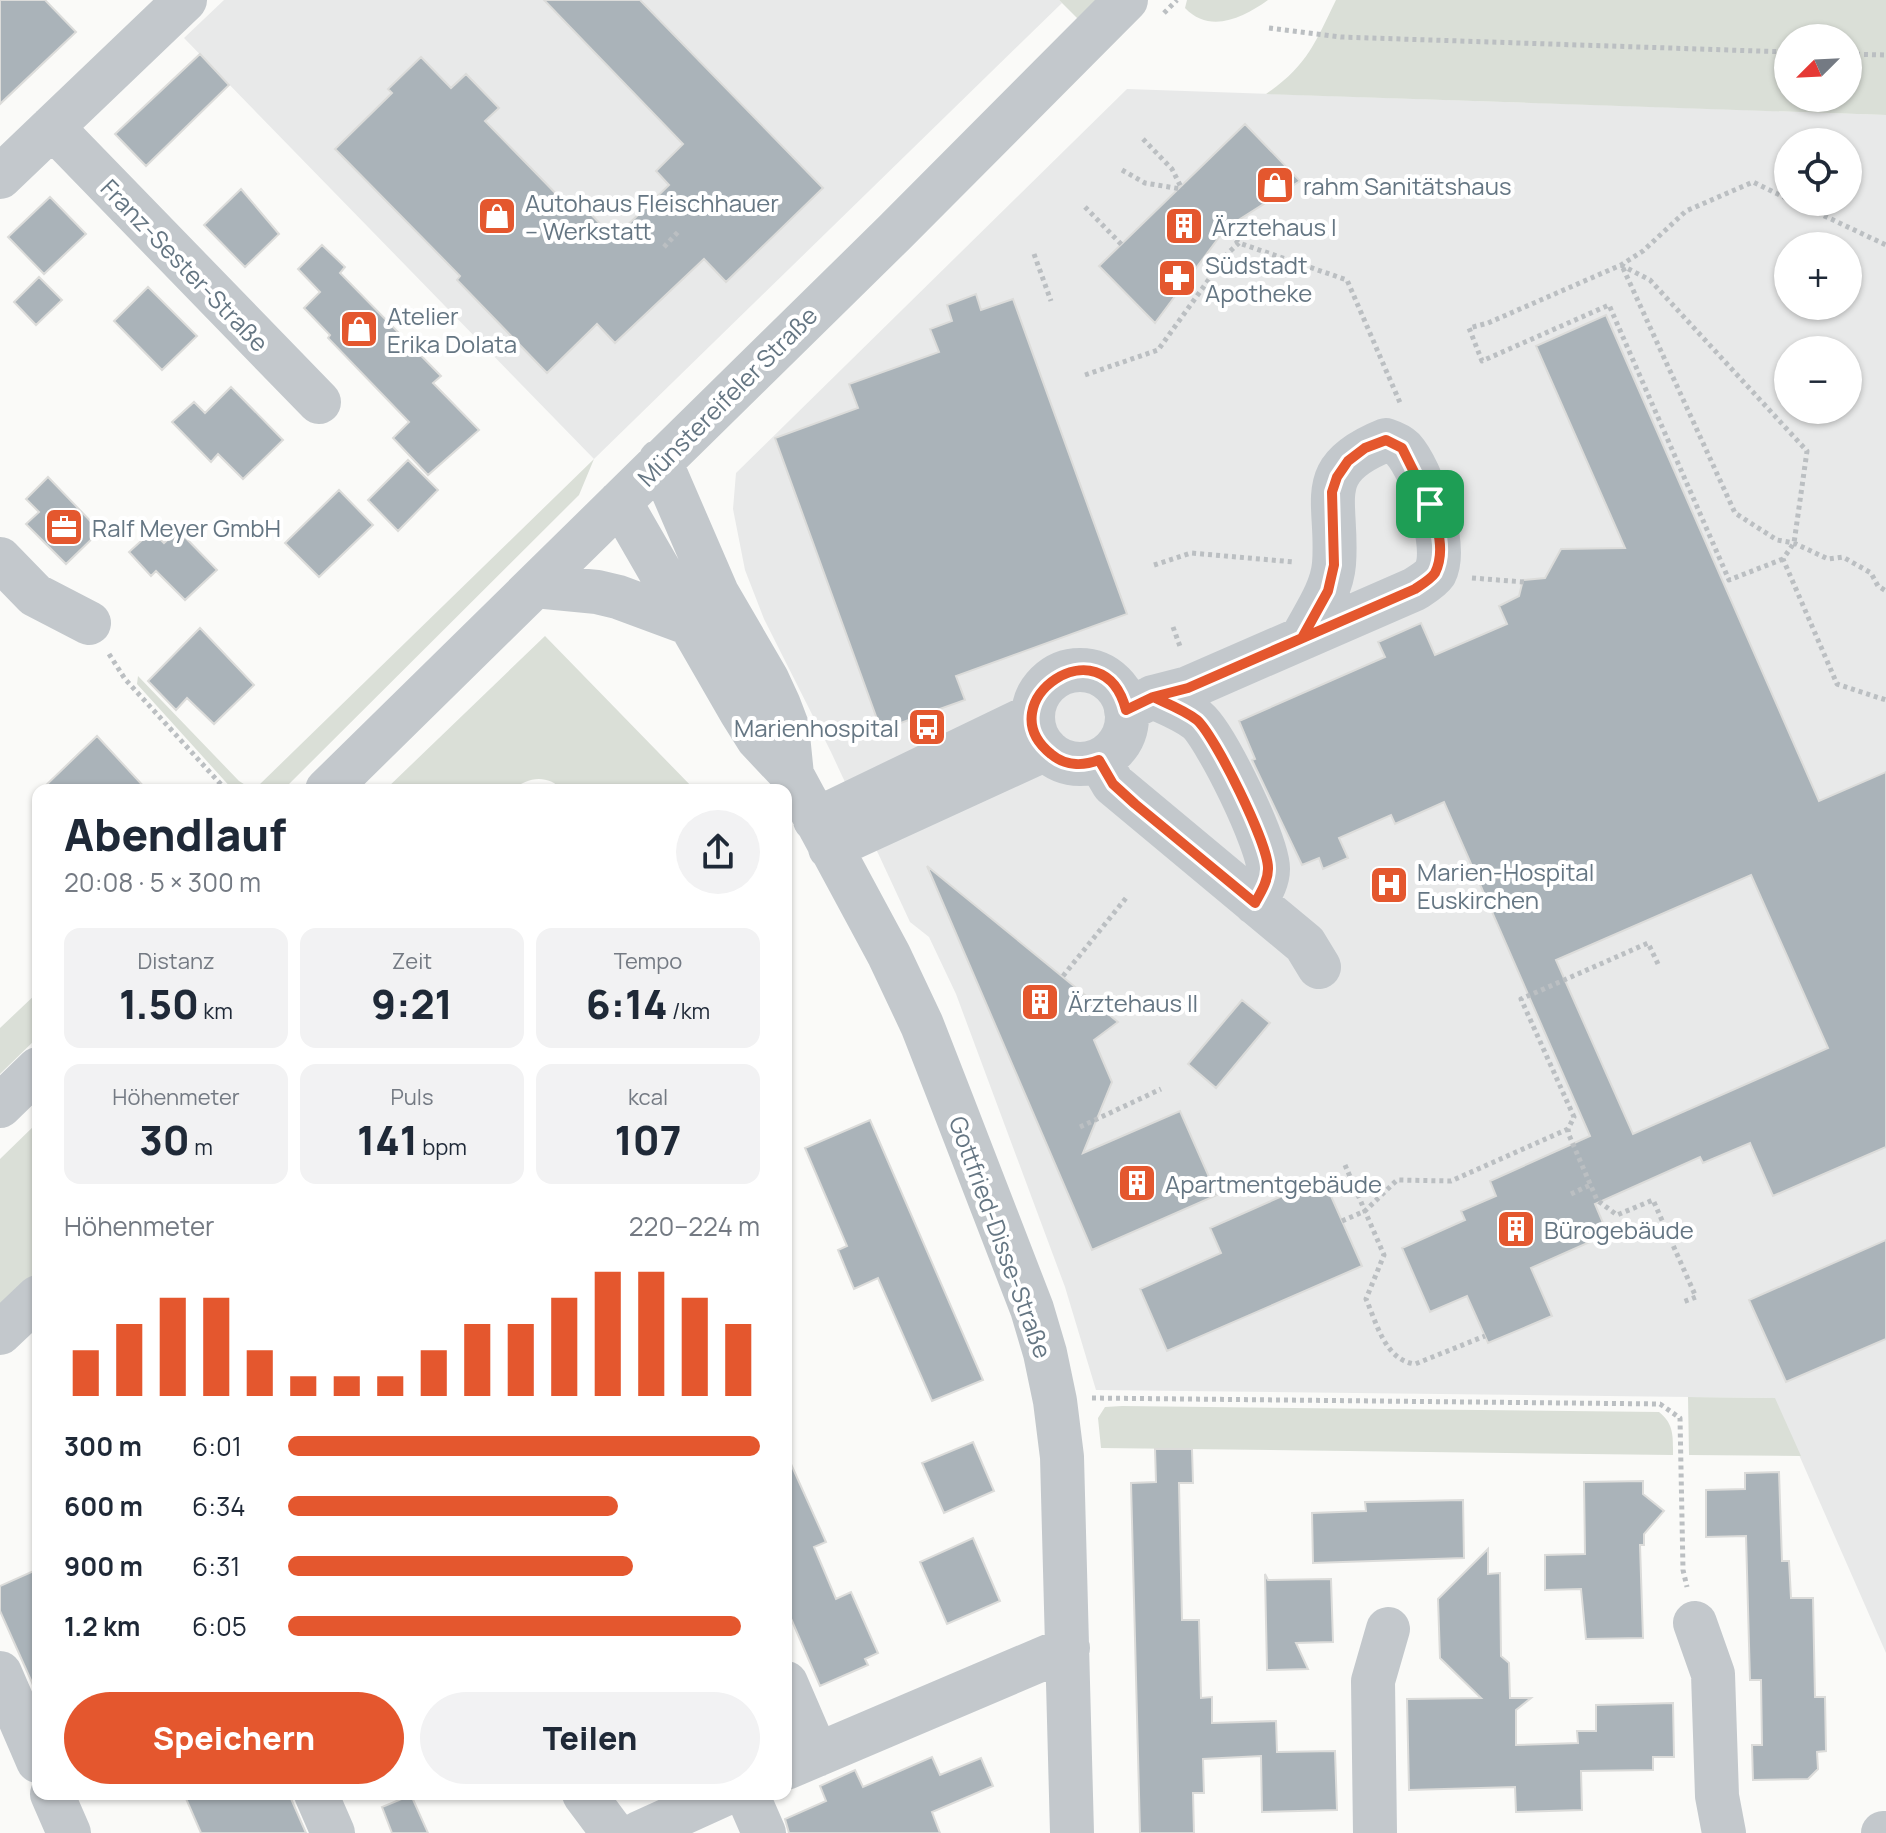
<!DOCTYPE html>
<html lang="de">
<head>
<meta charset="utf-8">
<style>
	:root { --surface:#fff; --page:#f2f2f3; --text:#1f2937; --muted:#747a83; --accent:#e4572e }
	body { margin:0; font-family:Manrope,sans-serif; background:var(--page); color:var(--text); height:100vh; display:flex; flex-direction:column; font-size:30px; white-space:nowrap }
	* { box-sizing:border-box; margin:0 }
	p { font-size:26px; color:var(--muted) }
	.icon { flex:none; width:44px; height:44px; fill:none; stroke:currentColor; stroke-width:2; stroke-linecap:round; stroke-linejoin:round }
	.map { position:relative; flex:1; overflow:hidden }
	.drawer { position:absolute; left:32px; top:784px; width:760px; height:1016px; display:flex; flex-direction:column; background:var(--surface); border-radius:16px; box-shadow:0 2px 6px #0004 }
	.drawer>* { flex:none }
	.needle { width:52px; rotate:246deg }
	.controls { position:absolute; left:1774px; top:24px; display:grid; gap:16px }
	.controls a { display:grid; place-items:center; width:88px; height:88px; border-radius:50%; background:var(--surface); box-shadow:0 2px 6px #0004; font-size:40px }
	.pin { position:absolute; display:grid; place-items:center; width:68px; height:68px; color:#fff; margin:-34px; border-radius:16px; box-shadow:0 4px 12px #0006 }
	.round { display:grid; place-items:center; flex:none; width:84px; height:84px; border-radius:42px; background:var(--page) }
	.overview { display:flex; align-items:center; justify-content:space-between; height:136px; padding:0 32px }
	h1 { font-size:44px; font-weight:800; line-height:60px }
	.stats { display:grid; grid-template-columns:repeat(3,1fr); gap:12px; height:136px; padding:8px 32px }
	.stats div { display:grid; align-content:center; border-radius:16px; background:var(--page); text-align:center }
	.stats b { font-size:40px; font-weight:800 }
	.stats small { font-size:22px; font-weight:400 }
	.stats p { font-size:22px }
	.chart { height:224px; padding:16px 32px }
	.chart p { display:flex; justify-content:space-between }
	.chart svg { width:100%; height:144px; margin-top:8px; stroke:var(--accent); stroke-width:6 }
	.cta { display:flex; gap:16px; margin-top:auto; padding:16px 32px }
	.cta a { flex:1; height:92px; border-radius:48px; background:var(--accent); color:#fff; font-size:32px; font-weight:800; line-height:92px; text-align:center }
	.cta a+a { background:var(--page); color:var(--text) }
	ul { padding:0 32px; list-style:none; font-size:26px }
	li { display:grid; grid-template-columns:128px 96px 1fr; align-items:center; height:60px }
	li i { height:20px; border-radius:10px; background:var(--accent) }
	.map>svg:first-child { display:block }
	.built { fill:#e8e9e9; fill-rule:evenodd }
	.green { fill:#dadfd7; fill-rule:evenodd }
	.building { fill:#aab3b9; stroke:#dcdcda; stroke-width:2; fill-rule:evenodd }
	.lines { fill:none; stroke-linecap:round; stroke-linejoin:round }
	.path { stroke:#bbbfc2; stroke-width:5; stroke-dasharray:4 4; stroke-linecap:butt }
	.minor { stroke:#c3c8cc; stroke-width:44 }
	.route-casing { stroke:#fff; stroke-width:16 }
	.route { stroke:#e4572e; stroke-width:10 }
	.labels { text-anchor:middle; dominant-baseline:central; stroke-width:8; stroke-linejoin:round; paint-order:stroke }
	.poi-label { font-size:24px; fill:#657683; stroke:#fff; text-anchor:start }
	.street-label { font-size:24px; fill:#657683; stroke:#fff }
</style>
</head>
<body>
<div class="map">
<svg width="1886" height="1833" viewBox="0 0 1886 1833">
	<rect width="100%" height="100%" fill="#fafaf8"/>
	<path class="built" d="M224 0H1059L1062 3 594 459 184 38Z
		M1127 89 1886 115V1653L1774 1398 1096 1390 1065 1287 956 994 929 937 910 922 831 752 764 619 745 570 733 509 736 473ZM1788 142H1848V202H1788ZM1788 246H1848V306H1788ZM1788 350H1848V410H1788Z"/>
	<path class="green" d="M1059 0H1097L1078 19Z
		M1187 0H1268C1243 18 1210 34 1185 8Z
		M1336 0H1886V115L1266 94C1307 66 1315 43 1336 0ZM1848 38V98H1788V38Z
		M594 459 579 495 283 790H233L137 684 138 676 239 781 247 786H258Z
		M545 636 695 790H562C548 774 527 777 513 790H385Z
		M38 992V1037L0 1074V1028Z
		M38 1122V1276L0 1312V1159Z
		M1688 1397 1775 1398 1801 1456 1689 1455Z
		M1122 1406 1659 1412C1674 1424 1673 1436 1673 1455L1101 1448 1098 1418 1105 1407Z"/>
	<path class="building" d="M0 0H45L76 32 0 104Z
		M544 0H640L823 188 726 282 704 259 615 343 597 324 547 373 457 280 460 276 335 149 392 93 388 89 421 57 451 88 466 74 499 108 485 121 569 207 577 200 614 238 669 185 656 171 683 144Z
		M200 54 229 85 146 166 115 134Z
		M1245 124 1300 181 1226 228 1155 323 1099 266Z
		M241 189 279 234 245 267 204 225Z
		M50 197 86 234 44 274 8 237Z
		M322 245 345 267 340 273 441 376 433 383 479 430 428 475 393 438 409 422 328 338 330 335 304 308 320 292 298 269Z
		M39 277 62 300 36 325 14 302Z
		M148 287 197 336 162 370 114 321Z
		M976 294 981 310 1013 299 1127 614 956 676 965 700 881 730 775 438 858 408 849 384 939 352 930 329 952 321 947 305Z
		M1606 315 1819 801 1886 772V1147L1773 1196 1750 1143 1703 1163 1700 1157 1595 1204 1606 1230 1590 1238 1592 1241 1531 1268 1552 1316 1488 1343 1467 1296 1430 1312 1402 1248 1465 1220 1461 1211 1496 1196 1490 1181 1590 1136 1444 802 1395 824 1391 815 1339 838 1348 858 1323 869 1319 858 1302 865 1252 760 1255 759 1239 721 1385 657 1378 642 1421 623 1435 655 1507 624 1499 606 1519 596 1523 580 1545 578 1561 549 1625 548 1536 346ZM1751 875 1828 1048 1633 1134 1556 960Z
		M231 387 283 440 243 479 218 454 211 462 172 422 194 402 205 413Z
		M408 460 438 490 398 531 368 500Z
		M48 477 100 531 66 564 26 524 39 512 26 499Z
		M339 490 373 525 319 577 285 543Z
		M178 530 217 570 185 600 156 571 151 576 129 552 152 531 164 543Z
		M200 628 254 685 214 724 187 698 176 710 148 681Z
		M97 736 147 790H41Z
		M927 866 1118 1022 1094 1040 1112 1082 1083 1153 1180 1111 1217 1195 1092 1250Z
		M1242 1000 1270 1023 1216 1088 1188 1064Z
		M870 1120 983 1380 932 1401 878 1278 854 1289 838 1250 847 1246 805 1148Z
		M1323 1178 1362 1266 1167 1351 1140 1289 1221 1253 1210 1228Z
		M1886 1240V1339L1786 1382 1749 1300Z
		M973 1442 994 1491 944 1513 922 1463Z
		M1155 1449H1192L1193 1483H1179L1182 1620H1199L1201 1698 1212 1697V1723L1276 1721 1277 1752 1335 1751 1337 1810 1262 1812 1261 1756 1203 1759 1204 1793H1193L1194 1833H1140L1131 1483 1156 1482Z
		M786 1453 826 1542 814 1547 836 1599 851 1592 878 1653 865 1659 868 1665 820 1686 786 1607Z
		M1779 1472 1782 1561H1789L1791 1598H1813L1815 1697H1825L1826 1751 1817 1752 1818 1769 1808 1779 1753 1780 1752 1745H1762L1761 1680H1750L1746 1536 1706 1537V1490L1745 1489V1473Z
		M1643 1481V1494L1664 1511 1644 1534V1545H1640L1643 1638 1586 1639 1581 1589 1545 1590V1555L1585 1554 1584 1482Z
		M1463 1500 1464 1558 1313 1563 1312 1513 1366 1511 1365 1502Z
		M973 1538 1000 1601 947 1624 920 1562Z
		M1488 1549V1574L1500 1573 1501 1656 1509 1663 1510 1698H1531L1516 1710V1745L1578 1743 1577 1731H1596V1705L1673 1703 1674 1757H1653V1770L1581 1771 1582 1810 1516 1812 1515 1787 1409 1790 1407 1699 1481 1698 1440 1658 1438 1599Z
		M38 1569V1696L0 1611V1586Z
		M1265 1574 1268 1580 1331 1579 1333 1642 1296 1643 1308 1669 1267 1670Z
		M932 1757 940 1775 981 1758 993 1786 932 1812 940 1833H789L785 1819 826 1801 820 1786 855 1770 863 1787Z
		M184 1794H289L306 1833H201Z
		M411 1795 428 1833H392L382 1807Z"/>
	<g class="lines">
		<path class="path" d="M1164 13 1177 0
			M1269 28 1341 37 1788 52
			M1848 54 1886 55
			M1143 139 1172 169 1182 189
			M1122 170 1145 183 1181 189
			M1795 202 1886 245
			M1085 207 1122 245
			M1223 230 1239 243 1347 280 1401 405
			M664 247 678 232
			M1034 254 1051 301
			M1621 265 1650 280 1807 451 1794 543 1783 559 1837 684 1886 700
			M1623 268 1735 513 1777 540 1794 543 1828 559 1843 557 1871 573 1878 586 1886 591
			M1085 375 1158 350 1228 253 1239 243
			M1783 559 1729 580 1609 305 1482 361 1469 328 1488 323 1621 265 1643 251 1686 211 1753 182 1788 199
			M1154 565 1191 553 1294 562
			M1472 578 1524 582
			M1173 627 1181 649
			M109 654 125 679 226 790
			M1658 964 1648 943 1521 999 1574 1117 1568 1129 1569 1135 1597 1200 1617 1215 1653 1200 1696 1297 1683 1302
			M1063 976 1126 898
			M1080 1127 1161 1089
			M1345 1165 1384 1255 1366 1299C1377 1324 1385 1360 1415 1364L1485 1336
			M1571 1194 1590 1185
			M1342 1221 1365 1211 1397 1180 1451 1181 1568 1129
			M1092 1398 1660 1404 1680 1418 1683 1570 1687 1587"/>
		<path class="minor" d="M52 127 319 402
			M0 177 185 0
			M660 461 717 593 767 679 779 705 787 726 792 775
			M620 502 741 712 758 739 792 775 889 955 922 1025 952 1102 1032 1309 1045 1353 1055 1401 1062 1457 1072 1833
			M0 559 35 595 89 623
			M535 586 597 592 618 597 691 624
			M1033 717a47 47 0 1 1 94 0a47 47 0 1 1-94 0Z
			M1153 697C1168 704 1184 710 1197 720 1216 736 1269 845 1268 869 1268 881 1261 892 1255 903
			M1126 710 1153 697 1188 688 1415 589C1421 585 1431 579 1435 573 1449 546 1422 470 1403 449 1399 445 1392 442 1386 440 1311 470 1339 500 1334 564 1332 590 1314 615 1302 638
			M1099 760 1113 784 1305 944 1319 967
			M327 790 894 233 1126 0
			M815 820 1033 715
			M830 848 1046 749
			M0 1106 38 1069
			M0 1333 38 1297
			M1695 1623 1713 1674 1717 1796 1724 1833
			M0 1673 38 1761
			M786 1683 817 1755
			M786 1768 1068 1648
			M52 1794 69 1833
			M316 1794 333 1833
			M584 1794 613 1833
			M747 1794 764 1833
			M639 1833 725 1794
			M1375 1833 1373 1681 1388 1629
			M1883 1833H1886"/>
	</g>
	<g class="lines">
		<defs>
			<path id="route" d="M1430 504C1437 525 1446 551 1435 573 1431 579 1421 585 1415 589L1188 688 1153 697 1126 710C1103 621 986 702 1051 754 1065 766 1083 766 1099 760L1113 784 1135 804 1255 903C1261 892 1268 881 1268 869 1269 845 1215 736 1197 720 1184 710 1168 704 1153 697L1188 688 1302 638 1328 591 1334 565 1332 492 1337 477 1348 461 1365 448 1386 440 1402 448 1430 504"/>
		</defs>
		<use href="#route" class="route-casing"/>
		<use href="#route" class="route"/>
	</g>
	<defs>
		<symbol id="shop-square" viewBox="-11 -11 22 22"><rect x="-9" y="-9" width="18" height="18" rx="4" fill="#e4572e" stroke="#fff"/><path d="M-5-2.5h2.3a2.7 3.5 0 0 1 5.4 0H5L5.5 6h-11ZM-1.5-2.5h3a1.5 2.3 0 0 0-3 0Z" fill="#fff"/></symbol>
		<symbol id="building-square" viewBox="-11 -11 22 22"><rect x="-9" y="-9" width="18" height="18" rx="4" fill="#e4572e" stroke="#fff"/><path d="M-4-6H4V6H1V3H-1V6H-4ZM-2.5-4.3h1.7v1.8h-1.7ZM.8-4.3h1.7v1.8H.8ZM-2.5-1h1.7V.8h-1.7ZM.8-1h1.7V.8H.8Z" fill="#fff"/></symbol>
		<symbol id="pharmacy-square" viewBox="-11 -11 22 22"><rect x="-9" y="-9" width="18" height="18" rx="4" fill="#e4572e" stroke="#fff"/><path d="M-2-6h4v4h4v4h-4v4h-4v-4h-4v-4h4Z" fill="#fff"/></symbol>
		<symbol id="office-square" viewBox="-11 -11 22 22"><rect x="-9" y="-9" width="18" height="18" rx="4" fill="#e4572e" stroke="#fff"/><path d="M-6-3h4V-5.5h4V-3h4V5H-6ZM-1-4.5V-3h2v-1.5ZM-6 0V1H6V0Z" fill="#fff"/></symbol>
		<symbol id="bus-square" viewBox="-11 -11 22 22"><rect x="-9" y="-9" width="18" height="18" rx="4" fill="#e4572e" stroke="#fff"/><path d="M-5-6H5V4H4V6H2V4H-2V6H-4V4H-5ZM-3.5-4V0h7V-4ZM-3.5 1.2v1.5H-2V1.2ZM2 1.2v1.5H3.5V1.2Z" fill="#fff"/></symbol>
		<symbol id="hospital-square" viewBox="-11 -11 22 22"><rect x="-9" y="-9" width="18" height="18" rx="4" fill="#e4572e" stroke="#fff"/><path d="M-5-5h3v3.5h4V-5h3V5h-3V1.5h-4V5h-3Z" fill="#fff"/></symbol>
	</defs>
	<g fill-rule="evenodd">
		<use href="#shop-square" x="1253" y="163" width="44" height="44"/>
		<use href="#shop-square" x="475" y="194" width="44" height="44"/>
		<use href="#building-square" x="1162" y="204" width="44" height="44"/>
		<use href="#pharmacy-square" x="1155" y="256" width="44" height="44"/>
		<use href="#shop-square" x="337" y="307" width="44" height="44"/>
		<use href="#office-square" x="42" y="505" width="44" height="44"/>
		<use href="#bus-square" x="905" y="705" width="44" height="44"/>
		<use href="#hospital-square" x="1367" y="863" width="44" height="44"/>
		<use href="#building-square" x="1018" y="980" width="44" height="44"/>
		<use href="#building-square" x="1115" y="1161" width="44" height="44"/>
		<use href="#building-square" x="1494" y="1207" width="44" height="44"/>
	</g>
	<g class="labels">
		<g class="poi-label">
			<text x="1303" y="185">rahm Sanitätshaus</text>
			<text x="525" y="202">Autohaus Fleischhauer<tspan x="525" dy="28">– Werkstatt</tspan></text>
			<text x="1212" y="226">Ärztehaus I</text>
			<text x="1205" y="264">Südstadt<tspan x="1205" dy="28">Apotheke</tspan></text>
			<text x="387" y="315">Atelier<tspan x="387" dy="28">Erika Dolata</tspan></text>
			<text x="92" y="527">Ralf Meyer GmbH</text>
			<text x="899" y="727" text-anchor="end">Marienhospital</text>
			<text x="1417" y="871">Marien-Hospital<tspan x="1417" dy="28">Euskirchen</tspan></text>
			<text x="1068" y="1002">Ärztehaus II</text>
			<text x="1165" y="1183">Apartmentgebäude</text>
			<text x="1544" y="1229">Bürogebäude</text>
		</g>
		<g class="street-label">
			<text transform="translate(185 265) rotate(46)">Franz-Sester-Straße</text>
			<text transform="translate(727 396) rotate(-45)">Münstereifeler Straße</text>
			<text transform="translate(1001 1237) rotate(70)">Gottfried-Disse-Straße</text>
		</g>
	</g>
</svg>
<div class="controls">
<a><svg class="needle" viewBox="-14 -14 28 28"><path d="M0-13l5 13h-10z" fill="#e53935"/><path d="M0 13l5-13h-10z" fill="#747a83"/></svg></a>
<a><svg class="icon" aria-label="locate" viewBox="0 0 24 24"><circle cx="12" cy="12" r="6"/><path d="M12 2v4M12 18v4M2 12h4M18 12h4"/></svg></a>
<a>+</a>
<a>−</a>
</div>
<div class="pin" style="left:1430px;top:504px;background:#1e9e55"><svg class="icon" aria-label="arrive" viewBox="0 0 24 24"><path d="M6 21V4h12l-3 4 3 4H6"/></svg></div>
<section class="drawer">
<div class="overview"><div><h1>Abendlauf</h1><p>20:08 · 5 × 300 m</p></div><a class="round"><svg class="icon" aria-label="share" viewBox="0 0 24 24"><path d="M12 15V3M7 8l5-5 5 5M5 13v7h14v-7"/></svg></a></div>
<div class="stats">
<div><p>Distanz</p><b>1.50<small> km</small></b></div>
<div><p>Zeit</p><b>9:21</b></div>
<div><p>Tempo</p><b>6:14<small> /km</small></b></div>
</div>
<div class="stats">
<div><p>Höhenmeter</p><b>30<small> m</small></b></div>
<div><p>Puls</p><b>141<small> bpm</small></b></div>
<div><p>kcal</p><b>107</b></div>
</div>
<div class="chart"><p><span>Höhenmeter</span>220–224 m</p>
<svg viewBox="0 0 160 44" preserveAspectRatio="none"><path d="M5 44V30M15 44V22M25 44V14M35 44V14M45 44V30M55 44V38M65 44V38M75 44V38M85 44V30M95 44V22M105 44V22M115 44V14M125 44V6M135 44V6M145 44V14M155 44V22"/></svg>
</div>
<ul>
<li><b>300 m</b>6:01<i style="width:100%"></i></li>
<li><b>600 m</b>6:34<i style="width:70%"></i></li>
<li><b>900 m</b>6:31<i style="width:73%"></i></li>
<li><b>1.2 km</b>6:05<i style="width:96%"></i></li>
</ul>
<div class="cta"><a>Speichern</a><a>Teilen</a></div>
</section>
</div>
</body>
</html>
